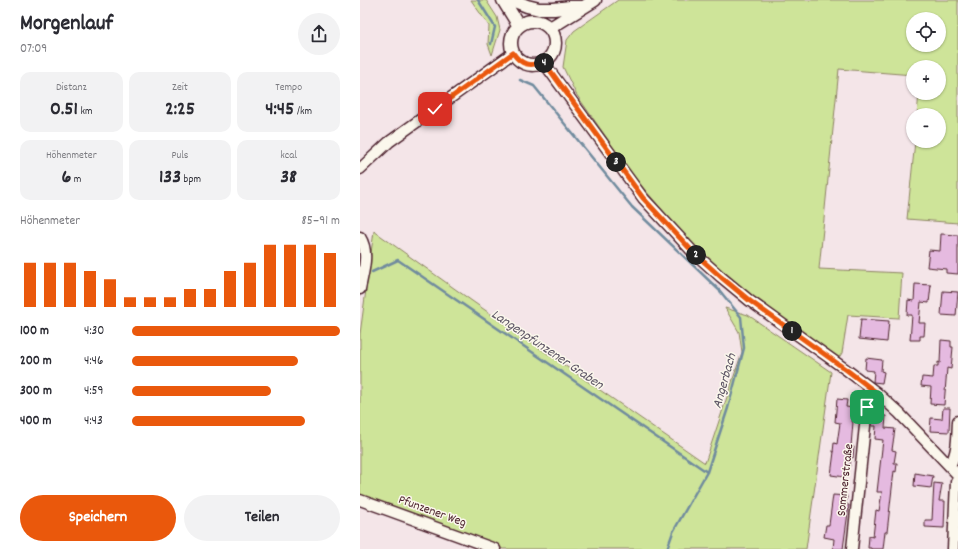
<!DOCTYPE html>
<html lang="de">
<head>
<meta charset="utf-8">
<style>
	:root { --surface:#fff; --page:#f2f2f3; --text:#2b2b33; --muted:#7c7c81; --accent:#ea580c }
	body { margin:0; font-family:Dekko,sans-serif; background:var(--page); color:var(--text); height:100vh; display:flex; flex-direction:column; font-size:15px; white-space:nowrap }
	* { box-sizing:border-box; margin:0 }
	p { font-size:13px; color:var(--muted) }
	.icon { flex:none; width:22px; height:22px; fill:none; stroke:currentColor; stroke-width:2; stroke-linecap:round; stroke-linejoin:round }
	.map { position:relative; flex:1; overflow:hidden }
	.sheet { display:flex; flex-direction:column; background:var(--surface); width:360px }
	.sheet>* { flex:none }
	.controls { position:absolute; left:546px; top:12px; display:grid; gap:8px }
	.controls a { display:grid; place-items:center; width:40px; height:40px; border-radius:50%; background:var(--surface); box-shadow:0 1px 3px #0004; font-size:20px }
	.pin { position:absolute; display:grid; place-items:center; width:34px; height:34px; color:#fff; margin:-17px; border-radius:8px; box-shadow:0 2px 6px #0006 }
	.km { position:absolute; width:20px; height:20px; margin:-10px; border-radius:50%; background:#222; color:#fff; font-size:11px; line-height:20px; text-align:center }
	.round { display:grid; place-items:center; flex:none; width:42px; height:42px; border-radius:21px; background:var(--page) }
	.headline { display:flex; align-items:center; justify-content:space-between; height:68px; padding:0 20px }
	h1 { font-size:22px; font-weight:700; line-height:30px }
	.metrics { display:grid; grid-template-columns:repeat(3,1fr); gap:6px; height:68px; padding:4px 20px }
	.metrics div { display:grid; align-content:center; border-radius:10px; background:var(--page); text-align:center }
	.metrics b { font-size:20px; font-weight:700 }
	.metrics small { font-size:11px; font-weight:400 }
	.metrics p { font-size:11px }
	.chart { height:112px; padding:8px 20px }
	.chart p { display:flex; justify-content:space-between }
	.chart svg { width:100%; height:72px; margin-top:4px; stroke:var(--accent); stroke-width:6 }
	.action { display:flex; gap:8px; margin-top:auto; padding:8px 20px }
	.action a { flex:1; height:46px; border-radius:24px; background:var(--accent); color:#fff; font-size:16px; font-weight:700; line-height:46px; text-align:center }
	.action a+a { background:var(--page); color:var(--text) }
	ul { padding:0 20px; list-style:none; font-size:13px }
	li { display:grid; grid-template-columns:64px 48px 1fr; align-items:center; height:30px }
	li i { height:10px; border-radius:5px; background:var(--accent) }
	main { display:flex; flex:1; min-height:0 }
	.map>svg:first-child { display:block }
	.green { fill:#cee499; stroke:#8c8262; fill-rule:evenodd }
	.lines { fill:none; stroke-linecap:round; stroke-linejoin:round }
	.stream { stroke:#708b9e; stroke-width:2.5 }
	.building { fill:#e5bae0; stroke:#4a1f2b }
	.minor-casing { stroke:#4a1f2b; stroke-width:13 }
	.major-casing { stroke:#4a1f2b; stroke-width:15 }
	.minor { stroke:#fbf7ec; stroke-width:10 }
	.major { stroke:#fbf7ec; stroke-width:12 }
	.route-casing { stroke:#fff; stroke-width:8 }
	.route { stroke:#ea580c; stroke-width:5 }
	.labels { text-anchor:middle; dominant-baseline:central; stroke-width:3; stroke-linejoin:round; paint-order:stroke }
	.street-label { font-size:13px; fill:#4a1f2b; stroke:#fbf7ec }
	.water-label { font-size:14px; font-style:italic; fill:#5d5565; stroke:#fbf7ec }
</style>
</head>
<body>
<main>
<section class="sheet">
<div class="headline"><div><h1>Morgenlauf</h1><p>07:09</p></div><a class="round"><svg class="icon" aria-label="share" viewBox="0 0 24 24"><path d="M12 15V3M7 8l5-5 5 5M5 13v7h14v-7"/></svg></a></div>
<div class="metrics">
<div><p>Distanz</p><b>0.51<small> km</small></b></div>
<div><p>Zeit</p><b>2:25</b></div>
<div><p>Tempo</p><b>4:45<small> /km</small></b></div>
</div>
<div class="metrics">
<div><p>Höhenmeter</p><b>6<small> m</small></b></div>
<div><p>Puls</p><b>133<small> bpm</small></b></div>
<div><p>kcal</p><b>38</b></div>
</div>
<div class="chart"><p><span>Höhenmeter</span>85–91 m</p>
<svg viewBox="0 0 160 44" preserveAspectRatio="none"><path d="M5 44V17M15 44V17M25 44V17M35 44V22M45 44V27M55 44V38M65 44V38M75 44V38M85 44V33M95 44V33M105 44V22M115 44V17M125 44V6M135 44V6M145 44V6M155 44V11"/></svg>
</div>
<ul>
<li><b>100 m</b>4:30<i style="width:100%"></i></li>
<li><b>200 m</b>4:46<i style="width:80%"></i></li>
<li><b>300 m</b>4:59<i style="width:67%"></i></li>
<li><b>400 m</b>4:43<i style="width:83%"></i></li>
</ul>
<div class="action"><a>Speichern</a><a>Teilen</a></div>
</section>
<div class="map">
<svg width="598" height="549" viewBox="0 0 598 549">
	<rect width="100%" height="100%" fill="#f4e5e8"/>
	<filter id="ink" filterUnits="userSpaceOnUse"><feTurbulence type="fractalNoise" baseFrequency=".025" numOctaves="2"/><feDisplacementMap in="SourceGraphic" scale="8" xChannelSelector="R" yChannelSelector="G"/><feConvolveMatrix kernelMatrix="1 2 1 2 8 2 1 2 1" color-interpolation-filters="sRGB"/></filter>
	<g filter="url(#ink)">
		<path class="green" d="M111 0H126L137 17 140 30 132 55 128 44 129 26Z
			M258 0H598V223L547 219 555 141H579V115H557L559 93H579V67H553V75L479 69 459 269 542 273 539 318 488 315 482 353 478 359 421 319 365 275 327 239 274 177 216 94 203 67 207 40 214 31ZM553 19H579V45H553Z
			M14 231 112 301 345 463 382 352 379 332 365 308 388 315 471 372 446 549H143L0 498V334Z"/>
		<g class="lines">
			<path class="stream" d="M118 0 135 27 131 44
				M160 80 174 86 272 207 360 291 381 317 384 348 368 408 347 472 313 532 307 549
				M12 272 38 260 347 472"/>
		</g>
		<path class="building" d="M581 234 598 235V274L586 273V269L567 267 569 250 580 251Z
			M555 284 571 285 569 303 561 302 559 323H565L564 336H560V340H550L552 315H547L548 300 554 301Z
			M583 291 598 292 596 316 581 315Z
			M501 319 529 321 527 342 499 339Z
			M581 340 591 341V347H593L591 369 587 368 584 405 570 404 571 387 561 386 562 377 573 378 574 366H578V362L580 363Z
			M506 358 522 360 521 371 524 372 522 383 513 382 514 371 505 370Z
			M477 399 487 400 486 407 494 408 492 422H493L491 446 494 447 493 458 491 457 490 466H486L485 477 471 475 474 452H473L474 443 477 444 480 423 475 422Z
			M583 408H590L589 432 570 431 571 418 582 419Z
			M513 414 526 416 525 428 535 429 532 450 536 451 534 463H537L536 472 534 471 527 532H525L523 549H511V548H508L509 536 513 537 516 510 519 511 522 492H517L523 440 515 439 516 426H512Z
			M555 473 573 476 571 488 554 486Z
			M574 483 582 484 579 501H585L584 528 565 527V520H572Z
			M473 495 487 496 486 505H489L483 549H473L474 539 464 537 466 525H469Z"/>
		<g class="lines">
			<defs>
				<path id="minor" d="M184 63 283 198 333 252 361 277 390 301 488 371 517 393 539 413 598 475
					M0 169 29 142 153 53
					M0 237C10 253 3 272 0 289
					M590 465C598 452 597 436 598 421
					M0 500 135 549
					M492 549 507 407 517 393
					M593 549 596 482 598 479"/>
				<path id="major" d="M143 0 159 26
					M152 0 167 6 179 9H194L210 7H223
					M151 43a22 22 0 1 1 44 0a22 22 0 1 1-44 0Z
					M190 28 235 0"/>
			</defs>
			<use href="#minor" class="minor-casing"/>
			<use href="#major" class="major-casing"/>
			<use href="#minor" class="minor"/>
			<use href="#major" class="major"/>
		</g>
	</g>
	<g class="lines" filter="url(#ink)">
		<defs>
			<path id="route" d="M75 109 153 53C161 65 170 67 184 62L283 198 333 252 361 277 390 301 488 371 517 393 507 407"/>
		</defs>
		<use href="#route" class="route-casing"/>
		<use href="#route" class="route"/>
	</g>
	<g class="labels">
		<g class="street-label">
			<text transform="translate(486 480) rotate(-84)">Sommerstraße</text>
			<text transform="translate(72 512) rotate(20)">Pfunzener Weg</text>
		</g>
		<g class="water-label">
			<text transform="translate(187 350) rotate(34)">Langenpfunzener Graben</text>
			<text transform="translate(365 381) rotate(-74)">Angerbach</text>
		</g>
	</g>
</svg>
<div class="controls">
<a><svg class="icon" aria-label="locate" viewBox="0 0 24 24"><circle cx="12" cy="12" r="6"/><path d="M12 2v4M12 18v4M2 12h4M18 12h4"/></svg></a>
<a>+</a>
<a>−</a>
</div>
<div class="pin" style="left:507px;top:407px;background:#1e9e55"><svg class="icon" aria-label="arrive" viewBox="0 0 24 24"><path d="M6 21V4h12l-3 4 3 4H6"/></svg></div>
<div class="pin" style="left:75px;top:109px;background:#d93025"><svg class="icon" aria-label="check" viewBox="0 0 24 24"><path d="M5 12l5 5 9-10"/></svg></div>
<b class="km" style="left:432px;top:331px">1</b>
<b class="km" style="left:336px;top:255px">2</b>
<b class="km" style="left:256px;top:162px">3</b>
<b class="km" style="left:184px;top:63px">4</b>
</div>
</main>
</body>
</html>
